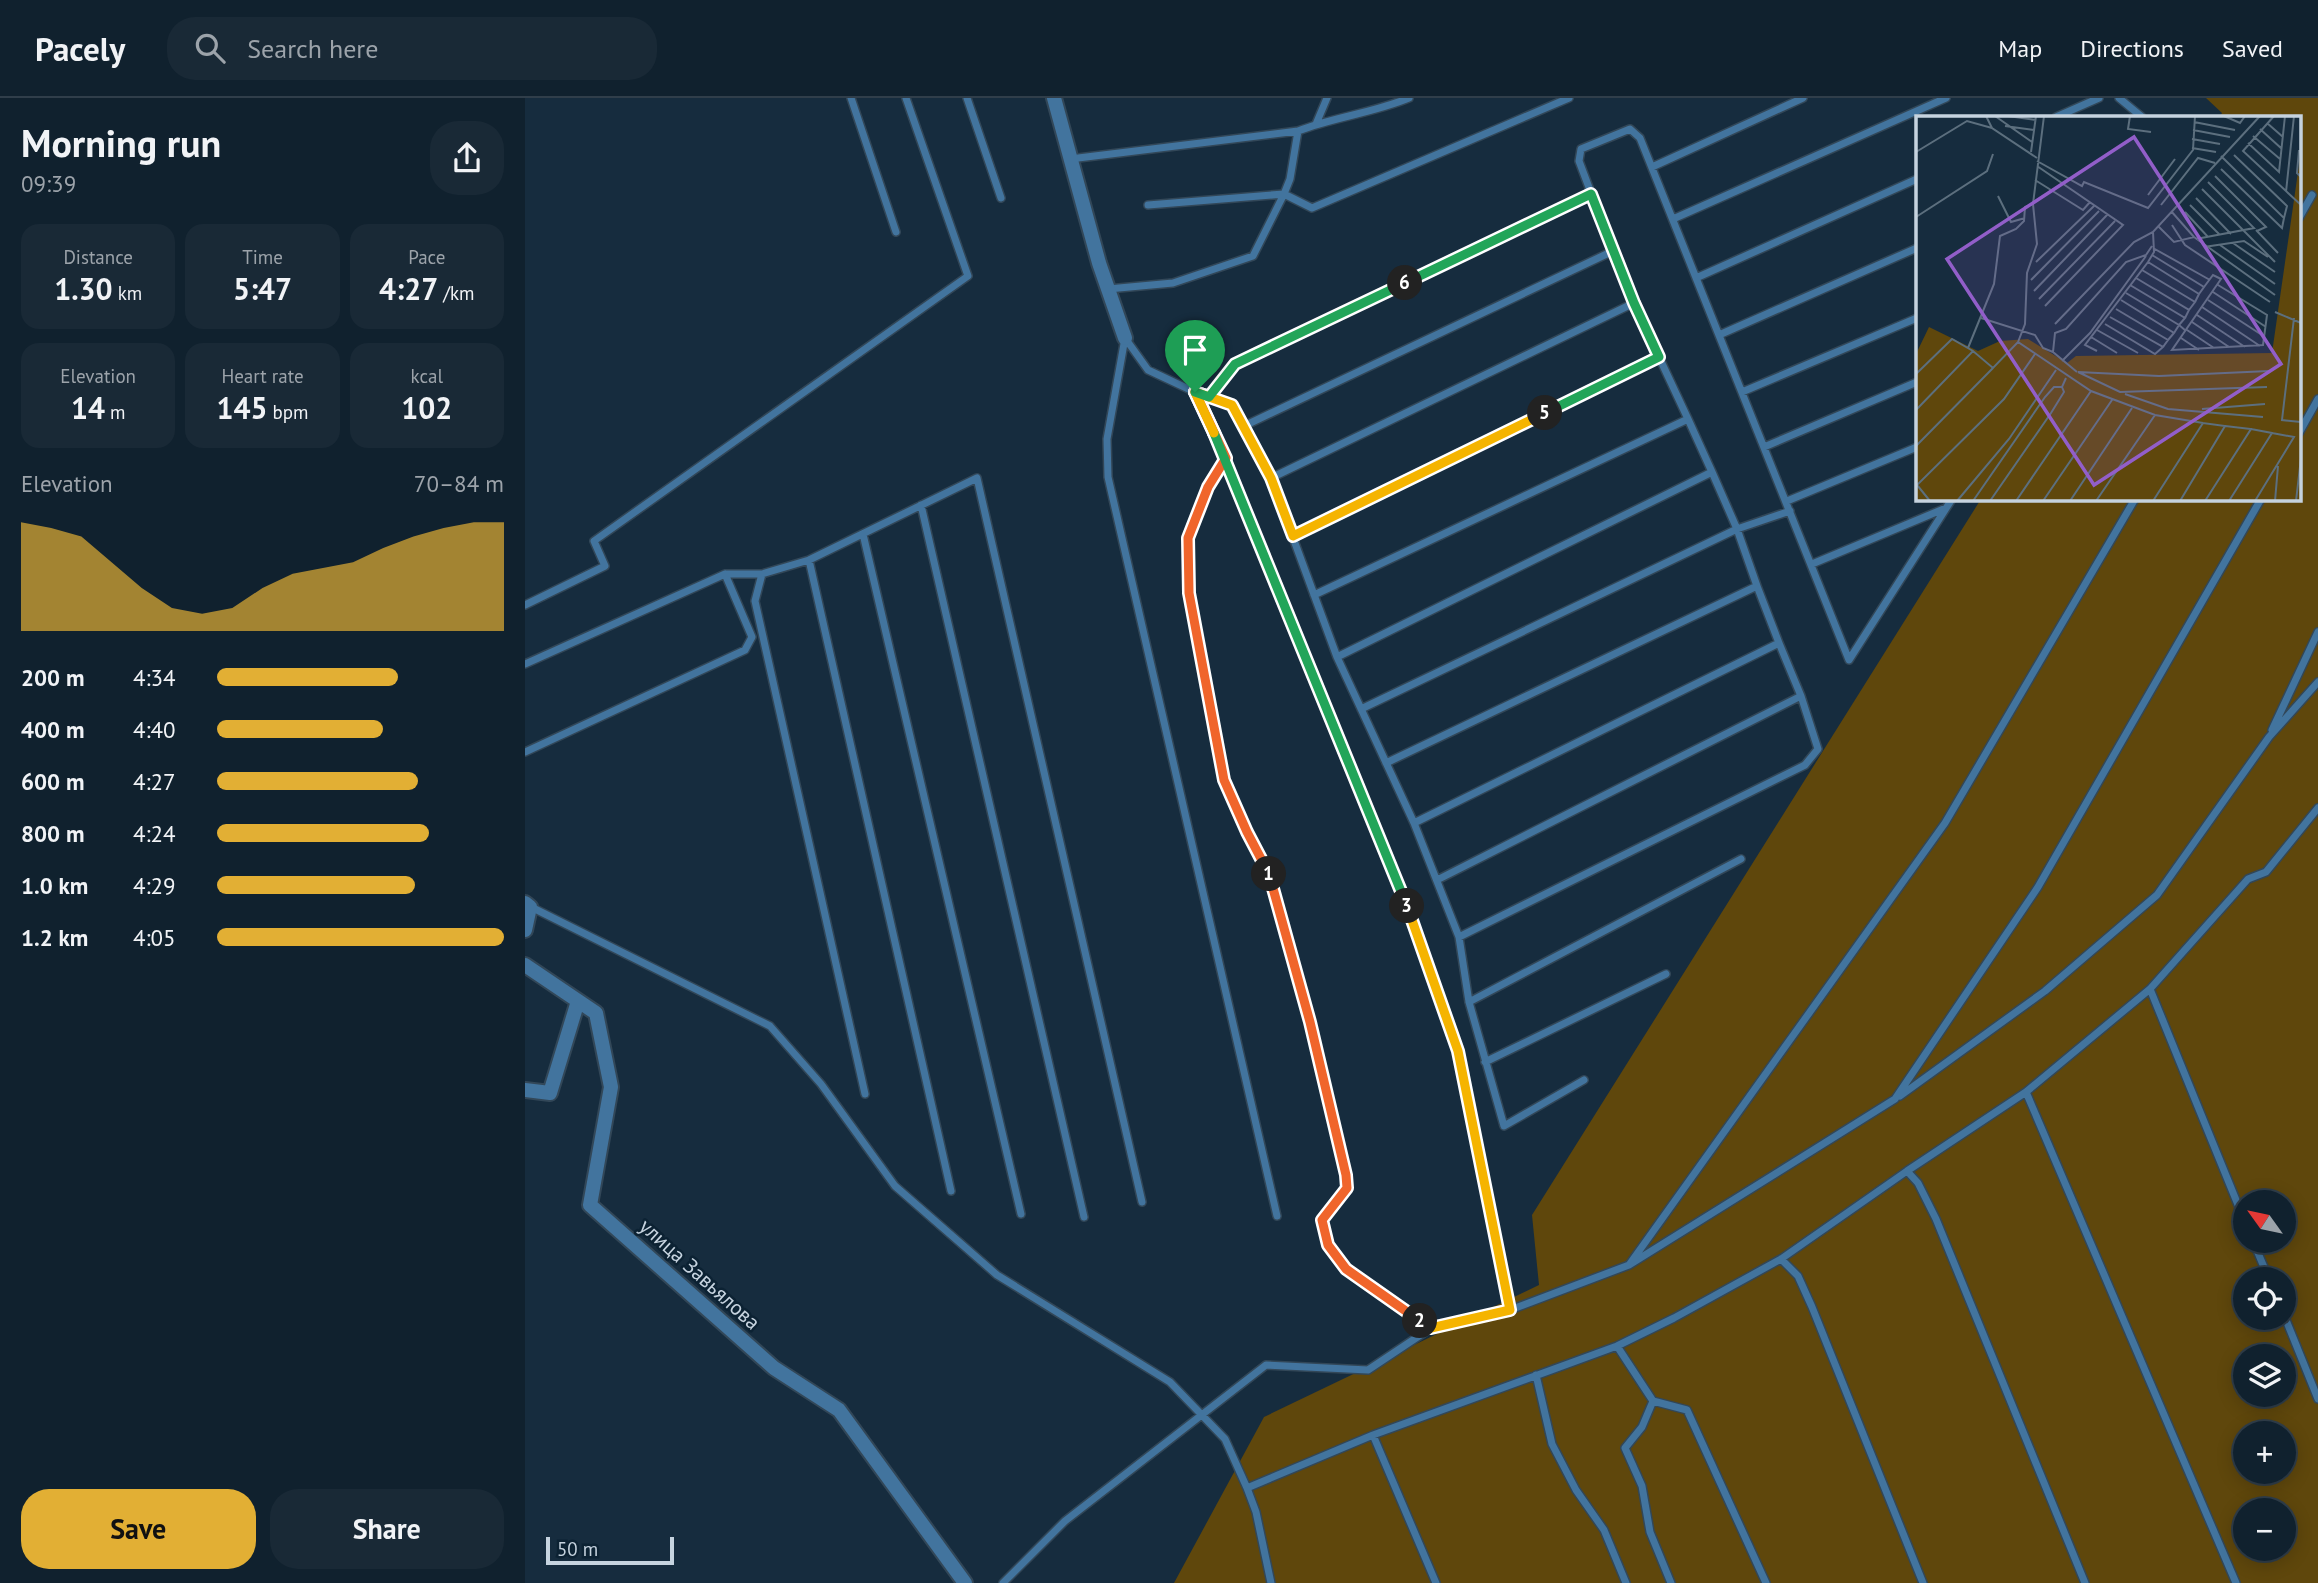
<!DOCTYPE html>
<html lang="en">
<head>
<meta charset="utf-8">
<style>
	:root { --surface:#10212e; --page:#192936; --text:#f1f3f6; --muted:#9ca3aa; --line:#303e4a; --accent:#e2af34 }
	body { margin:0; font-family:"PT Sans",sans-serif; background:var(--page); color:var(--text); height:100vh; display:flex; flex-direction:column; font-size:26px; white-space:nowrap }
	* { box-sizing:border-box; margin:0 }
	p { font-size:23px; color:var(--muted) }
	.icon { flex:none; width:38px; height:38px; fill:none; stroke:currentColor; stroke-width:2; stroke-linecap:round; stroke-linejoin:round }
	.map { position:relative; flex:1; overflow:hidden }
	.details { display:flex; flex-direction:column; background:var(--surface); width:525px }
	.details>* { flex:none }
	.needle { width:46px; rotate:303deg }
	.buttons { position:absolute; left:1708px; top:1092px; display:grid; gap:14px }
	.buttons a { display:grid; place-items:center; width:63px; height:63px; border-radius:50%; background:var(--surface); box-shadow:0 4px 18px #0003,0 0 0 2px var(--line); font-size:35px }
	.scale { position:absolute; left:21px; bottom:18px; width:128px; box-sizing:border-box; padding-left:7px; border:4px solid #c6d3df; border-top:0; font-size:19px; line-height:24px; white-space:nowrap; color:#c6d3df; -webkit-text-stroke:5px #0c2233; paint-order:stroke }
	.pin { position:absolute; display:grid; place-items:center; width:60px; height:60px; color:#fff; margin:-72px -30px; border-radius:50% 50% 50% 0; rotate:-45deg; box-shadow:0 0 7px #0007 }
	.pin .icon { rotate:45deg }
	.km { position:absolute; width:35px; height:35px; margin:-18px; border-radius:50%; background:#222; color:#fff; font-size:19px; line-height:35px; text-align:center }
	.round { display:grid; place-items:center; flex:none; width:74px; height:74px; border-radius:28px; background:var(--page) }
	.headline { display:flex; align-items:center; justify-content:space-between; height:119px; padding:0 21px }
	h1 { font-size:38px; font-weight:600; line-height:52px }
	.metrics { display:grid; grid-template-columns:repeat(3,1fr); gap:10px; height:119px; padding:7px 21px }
	.metrics div { display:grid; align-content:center; border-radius:18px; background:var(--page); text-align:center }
	.metrics b { font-size:30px; font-weight:600 }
	.metrics small { font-size:19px; font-weight:400 }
	.metrics p { font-size:19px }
	.chart { height:196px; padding:14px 21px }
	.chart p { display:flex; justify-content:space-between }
	.chart svg { width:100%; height:126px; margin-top:7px; fill:var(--accent); opacity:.7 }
	.action { display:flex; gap:14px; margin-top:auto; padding:14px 21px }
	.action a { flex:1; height:80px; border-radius:28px; background:var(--accent); color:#111; font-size:28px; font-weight:600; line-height:80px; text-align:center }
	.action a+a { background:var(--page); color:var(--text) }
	ul { padding:0 21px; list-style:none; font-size:23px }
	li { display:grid; grid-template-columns:112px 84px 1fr; align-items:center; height:52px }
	li i { height:18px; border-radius:9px; background:var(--accent) }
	header { display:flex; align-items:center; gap:42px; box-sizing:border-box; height:98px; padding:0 35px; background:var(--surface); border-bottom:2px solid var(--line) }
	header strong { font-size:33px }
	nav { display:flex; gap:38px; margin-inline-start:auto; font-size:24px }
	.search { width:490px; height:63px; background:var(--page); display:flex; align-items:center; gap:18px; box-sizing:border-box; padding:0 24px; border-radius:28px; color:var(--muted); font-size:26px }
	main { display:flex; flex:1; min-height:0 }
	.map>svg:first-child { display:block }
	.green { fill:#5f470c; fill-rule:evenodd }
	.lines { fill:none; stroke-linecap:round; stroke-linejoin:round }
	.service-casing { stroke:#324758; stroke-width:10 }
	.minor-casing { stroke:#324758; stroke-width:18 }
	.service { stroke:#42749e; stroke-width:7 }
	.minor { stroke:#42749e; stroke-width:14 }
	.split-1-casing { stroke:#fff; stroke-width:14 }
	.split-2-casing { stroke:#fff; stroke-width:14 }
	.split-3-casing { stroke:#fff; stroke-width:14 }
	.split-4-casing { stroke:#fff; stroke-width:14 }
	.split-5-casing { stroke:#fff; stroke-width:14 }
	.split-6-casing { stroke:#fff; stroke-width:14 }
	.split-7-casing { stroke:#fff; stroke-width:14 }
	.split-1 { stroke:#f0652b; stroke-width:9 }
	.split-2 { stroke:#f0652b; stroke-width:9 }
	.split-3 { stroke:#f5b400; stroke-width:9 }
	.split-4 { stroke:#22a559; stroke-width:9 }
	.split-5 { stroke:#f5b400; stroke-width:9 }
	.split-6 { stroke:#22a559; stroke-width:9 }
	.split-7 { stroke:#22a559; stroke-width:9 }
	.labels { text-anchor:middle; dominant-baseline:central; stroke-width:5; stroke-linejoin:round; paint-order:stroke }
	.street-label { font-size:21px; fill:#c6d3df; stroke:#0c2233 }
	.inset-road { fill:none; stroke:#5c6f7e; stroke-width:2 }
	.view { fill:#925ec9; fill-opacity:0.15; stroke:#925ec9; stroke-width:3.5 }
	.inset-edge { fill:none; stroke:#c6d3df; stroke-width:3.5 }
</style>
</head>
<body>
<header>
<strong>Pacely</strong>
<div class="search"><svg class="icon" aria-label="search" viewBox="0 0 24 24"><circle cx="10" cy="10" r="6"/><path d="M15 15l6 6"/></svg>Search here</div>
<nav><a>Map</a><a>Directions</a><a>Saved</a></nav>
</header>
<main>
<section class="details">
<div class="headline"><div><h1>Morning run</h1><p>09:39</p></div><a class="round"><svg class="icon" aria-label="share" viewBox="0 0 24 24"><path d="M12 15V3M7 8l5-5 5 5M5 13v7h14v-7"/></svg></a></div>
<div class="metrics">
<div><p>Distance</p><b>1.30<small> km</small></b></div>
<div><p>Time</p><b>5:47</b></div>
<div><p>Pace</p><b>4:27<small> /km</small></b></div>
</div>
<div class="metrics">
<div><p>Elevation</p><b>14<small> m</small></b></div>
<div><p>Heart rate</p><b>145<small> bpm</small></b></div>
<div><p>kcal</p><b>102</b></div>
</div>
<div class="chart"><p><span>Elevation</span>70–84 m</p>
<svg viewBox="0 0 160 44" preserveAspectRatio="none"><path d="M0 44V6L10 8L20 11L30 20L40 29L50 36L60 38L70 36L80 29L90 24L100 22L110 20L120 15L130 11L140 8L150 6L160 6V44z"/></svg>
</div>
<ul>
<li><b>200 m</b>4:34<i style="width:63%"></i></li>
<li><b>400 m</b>4:40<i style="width:58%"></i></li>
<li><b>600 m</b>4:27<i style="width:70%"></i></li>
<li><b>800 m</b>4:24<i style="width:74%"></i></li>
<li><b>1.0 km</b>4:29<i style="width:69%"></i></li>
<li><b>1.2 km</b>4:05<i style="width:100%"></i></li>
</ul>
<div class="action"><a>Save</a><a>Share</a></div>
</section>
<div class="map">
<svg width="1793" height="1485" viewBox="0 0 1793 1485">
	<rect width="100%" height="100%" fill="#162c3e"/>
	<path class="green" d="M1681 0H1793V1485H649L739 1319 1014 1187 1007 1117 1456 401H1774V19H1695L1697 15ZM1720 1104H1759V1143H1720ZM1720 1181H1759V1220H1720ZM1720 1258H1759V1297H1720ZM1720 1335H1759V1374H1720ZM1720 1412H1759V1451H1720Z"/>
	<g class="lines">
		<defs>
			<path id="service" d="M326 0 371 134
				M442 0 476 100
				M1594 0 1617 19
				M1531 19 1574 0
				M791 26 802 0
				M545 61 773 33
				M1127 69 1278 0
				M623 107 759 96 787 110 1044 0
				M1774 120 1787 97
				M1148 121 1421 0
				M1088 153 1054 63 1056 51 1105 31 1115 40 1324 562 1427 401
				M1171 180 1392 81
				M583 191 648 185 728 158 759 96 765 81 773 33C809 19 848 15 884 0
				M1194 237 1392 150
				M600 240 623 272 670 294 707 307 746 380 812 559 889 725 934 839 944 904 979 1028 1059 982
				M600 240 582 341 583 379 752 1118
				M670 294 701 360 683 389 663 440 665 495 699 682 722 734 744 775 785 924 821 1077 822 1090 797 1122C799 1131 800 1141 805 1148 824 1183 873 1209 906 1230L985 1212 1104 1167
				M1217 294 1392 220
				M684 299 710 266 1066 95
				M719 328 1088 153 1109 205
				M1774 335 1793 301
				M1239 349 1392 284
				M701 360 885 815 933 952 985 1212
				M746 380 1109 205 1134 259
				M1610 401 1420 725 1104 1167 1370 1001 1513 789 1736 401
				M1262 403 1392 349
				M396 407 559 1119
				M338 436 496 1116
				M768 438 1134 259 1163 321
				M284 462 426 1093
				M1287 466 1421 410
				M237 476 230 503 340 996
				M789 497 1163 321 1187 374
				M0 507 80 468 69 443 443 178 381 0
				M812 559 1187 374 1212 431 1265 413
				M0 566 200 476H237L284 462 452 380 617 1104
				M836 611 1212 431 1232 488
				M1747 632 1793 534
				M0 654 220 552 227 539 200 476
				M861 665 1232 488 1254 545
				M889 725 1254 545 1276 598
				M912 782 1276 598 1293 651 1280 667 934 839
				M6 809 245 928 296 986 370 1088 472 1177 645 1284 700 1341 722 1390
				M1625 891 1720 1124
				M944 904 1216 761
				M960 964 1141 876
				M1501 994 1711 1485
				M1375 998 1520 893 1632 797 1744 639 1793 584
				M1382 1073 1393 1085 1411 1121 1560 1485
				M1728 1143 1744 1181
				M1256 1161 1273 1178 1287 1209 1398 1485
				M1759 1217 1793 1301
				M1092 1248 1128 1303 1117 1329 1100 1350 1117 1388 1125 1434 1146 1485
				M1011 1277 1027 1346 1051 1392 1079 1432 1101 1485
				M1128 1303 1162 1312 1241 1485
				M848 1337 911 1485
				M478 1485 540 1423 741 1267 843 1272 906 1230
				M746 1485 731 1414 722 1390 848 1337 1092 1248 1149 1220 1256 1161 1382 1073 1501 994 1625 891 1723 781 1741 774 1793 710"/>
			<path id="minor" d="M529 0 574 165 600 240
				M0 805 5 809 0 832
				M0 867 71 915 86 989 65 1107 249 1270 314 1312 440 1485
				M0 992 25 995 53 903"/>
		</defs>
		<use href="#service" class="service-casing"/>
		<use href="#minor" class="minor-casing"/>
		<use href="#service" class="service"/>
		<use href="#minor" class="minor"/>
	</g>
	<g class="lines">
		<defs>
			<path id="split-1" d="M670 294 701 360 683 389 663 440 664 495 699 682 722 734 744 776"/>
			<path id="split-2" d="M744 776 785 924 821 1077 822 1090 797 1122 803 1147 821 1171 895 1223"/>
			<path id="split-3" d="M882 808 933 953 985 1212 906 1230 895 1223"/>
			<path id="split-4" d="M689 335 882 808"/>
			<path id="split-5" d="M689 335 670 294 707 307 746 380 768 438 1020 315"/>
			<path id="split-6" d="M880 185 1066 96 1109 205 1134 259 1020 315"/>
			<path id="split-7" d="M670 294 684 299 710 266 880 185"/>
		</defs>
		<use href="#split-1" class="split-1-casing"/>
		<use href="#split-2" class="split-2-casing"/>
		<use href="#split-3" class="split-3-casing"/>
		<use href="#split-4" class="split-4-casing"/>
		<use href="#split-5" class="split-5-casing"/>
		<use href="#split-6" class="split-6-casing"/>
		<use href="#split-7" class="split-7-casing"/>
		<use href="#split-1" class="split-1"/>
		<use href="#split-2" class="split-2"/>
		<use href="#split-3" class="split-3"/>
		<use href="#split-4" class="split-4"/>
		<use href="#split-5" class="split-5"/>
		<use href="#split-6" class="split-6"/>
		<use href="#split-7" class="split-7"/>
	</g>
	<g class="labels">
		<g class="street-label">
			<text transform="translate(175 1176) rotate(42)">улица Завьялова</text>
		</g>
	</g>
	<g transform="translate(1391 18)">
		<rect width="385" height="385" fill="#162c3e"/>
		<path d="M385 35V385H0V238L13 211 62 235 84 225 112 223 151 247 160 240 356 237Z" fill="#5f470c"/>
		<path class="inset-road" d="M70 0 76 12 121 42M79 0 116 26M92 0 120 4M214 0 212 13 235 16M308 0 324 7 329 0M358 0 327 35 385 89M278 6 319 14M351 7 367 21M89 10 118 14M344 13 366 33M277 14 314 21M337 20 364 43M276 23 304 28M332 27 363 56 369 0M276 32 300 36M383 34 381 57 385 61M0 36 51 5 76 12M115 36 120 0M318 39 371 90 368 102M305 40 368 102 366 112 305 53M121 45 166 70 168 66 232 92 277 34 279 0M121 50 207 109 129 190M299 60 350 111 341 115M119 64 167 94 174 86M286 73 359 146M370 76 378 0M232 79 259 43M82 80 95 106 109 102M280 82 315 118M245 89 282 42 299 47M274 89 304 119M255 95 278 121M269 96 292 121M0 101 71 55 77 38M256 109 269 129 354 186M242 110 258 126 278 121 359 179M340 114 362 137M280 123 338 112 292 66M317 127 359 156M304 129 359 168M288 131 328 125 352 141M237 132 294 164M236 139 288 171 283 178M120 146 178 90M232 146 283 178 279 186M226 154 279 186 273 194M220 162 273 194 269 202M115 164 183 95M214 169 269 202 263 209 270 215M288 171 297 159 305 163 256 234 347 229 351 199 302 169M118 175 191 99M297 176 350 211M210 177 263 209 258 217M123 183 199 105M205 184 258 217 252 224M292 184 349 221M286 191 344 230M200 193 252 224 247 231M359 196 385 207M281 199 329 231M65 202 119 219 127 232 137 236M378 202 366 304 385 306M276 206 313 231M139 208 218 126 237 116 344 0M189 208 239 238 247 231 194 201M181 214 222 237M271 214 298 232M175 221 201 237M265 222 283 234M102 226 109 208 111 157 121 128 117 88 128 0M52 232 78 168 84 120 100 113 108 105 109 91 117 88M181 235 169 229 232 146 238 136 237 116M146 245 174 217 230 140M161 256 137 236 139 217 150 213 210 146 230 139 236 130M0 258 36 223 57 235M351 271 204 276 162 256 243 260 353 255M209 278 252 293 347 301M385 281V317M286 293 349 288M0 294 57 235 77 252 102 226 175 275 239 299 287 307M0 330 77 252M14 385 1 369 88 283 119 238M41 385 93 323 140 254M57 385 129 281 138 271H146L150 262M74 385 135 297 148 276 146 271M100 385 175 275M127 385 196 284M154 385 216 292M180 385 239 299M237 385 287 307 309 310 264 385M289 385 335 313 309 310M313 385 356 317 335 313M339 385 378 321 356 317M359 385 362 350M380 385 385 342"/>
		<path class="view" d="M218 21 365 248 178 369 31 143Z"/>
		<rect width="385" height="385" class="inset-edge"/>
	</g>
</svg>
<div class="buttons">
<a><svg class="needle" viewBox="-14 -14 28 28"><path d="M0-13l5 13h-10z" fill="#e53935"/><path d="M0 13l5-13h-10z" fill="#9ca3aa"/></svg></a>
<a><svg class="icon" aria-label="locate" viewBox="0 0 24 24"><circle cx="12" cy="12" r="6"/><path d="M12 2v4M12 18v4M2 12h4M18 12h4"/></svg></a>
<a><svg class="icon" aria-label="layers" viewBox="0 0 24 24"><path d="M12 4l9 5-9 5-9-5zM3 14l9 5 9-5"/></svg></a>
<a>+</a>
<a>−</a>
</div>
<div class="scale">50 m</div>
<div class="pin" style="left:670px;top:294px;background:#1e9e55"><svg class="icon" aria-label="arrive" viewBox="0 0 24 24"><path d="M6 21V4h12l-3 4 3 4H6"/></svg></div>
<b class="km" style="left:744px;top:776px">1</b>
<b class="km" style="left:895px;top:1223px">2</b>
<b class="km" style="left:882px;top:808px">3</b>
<b class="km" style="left:1020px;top:315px">5</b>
<b class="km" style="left:880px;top:185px">6</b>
</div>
</main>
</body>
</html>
